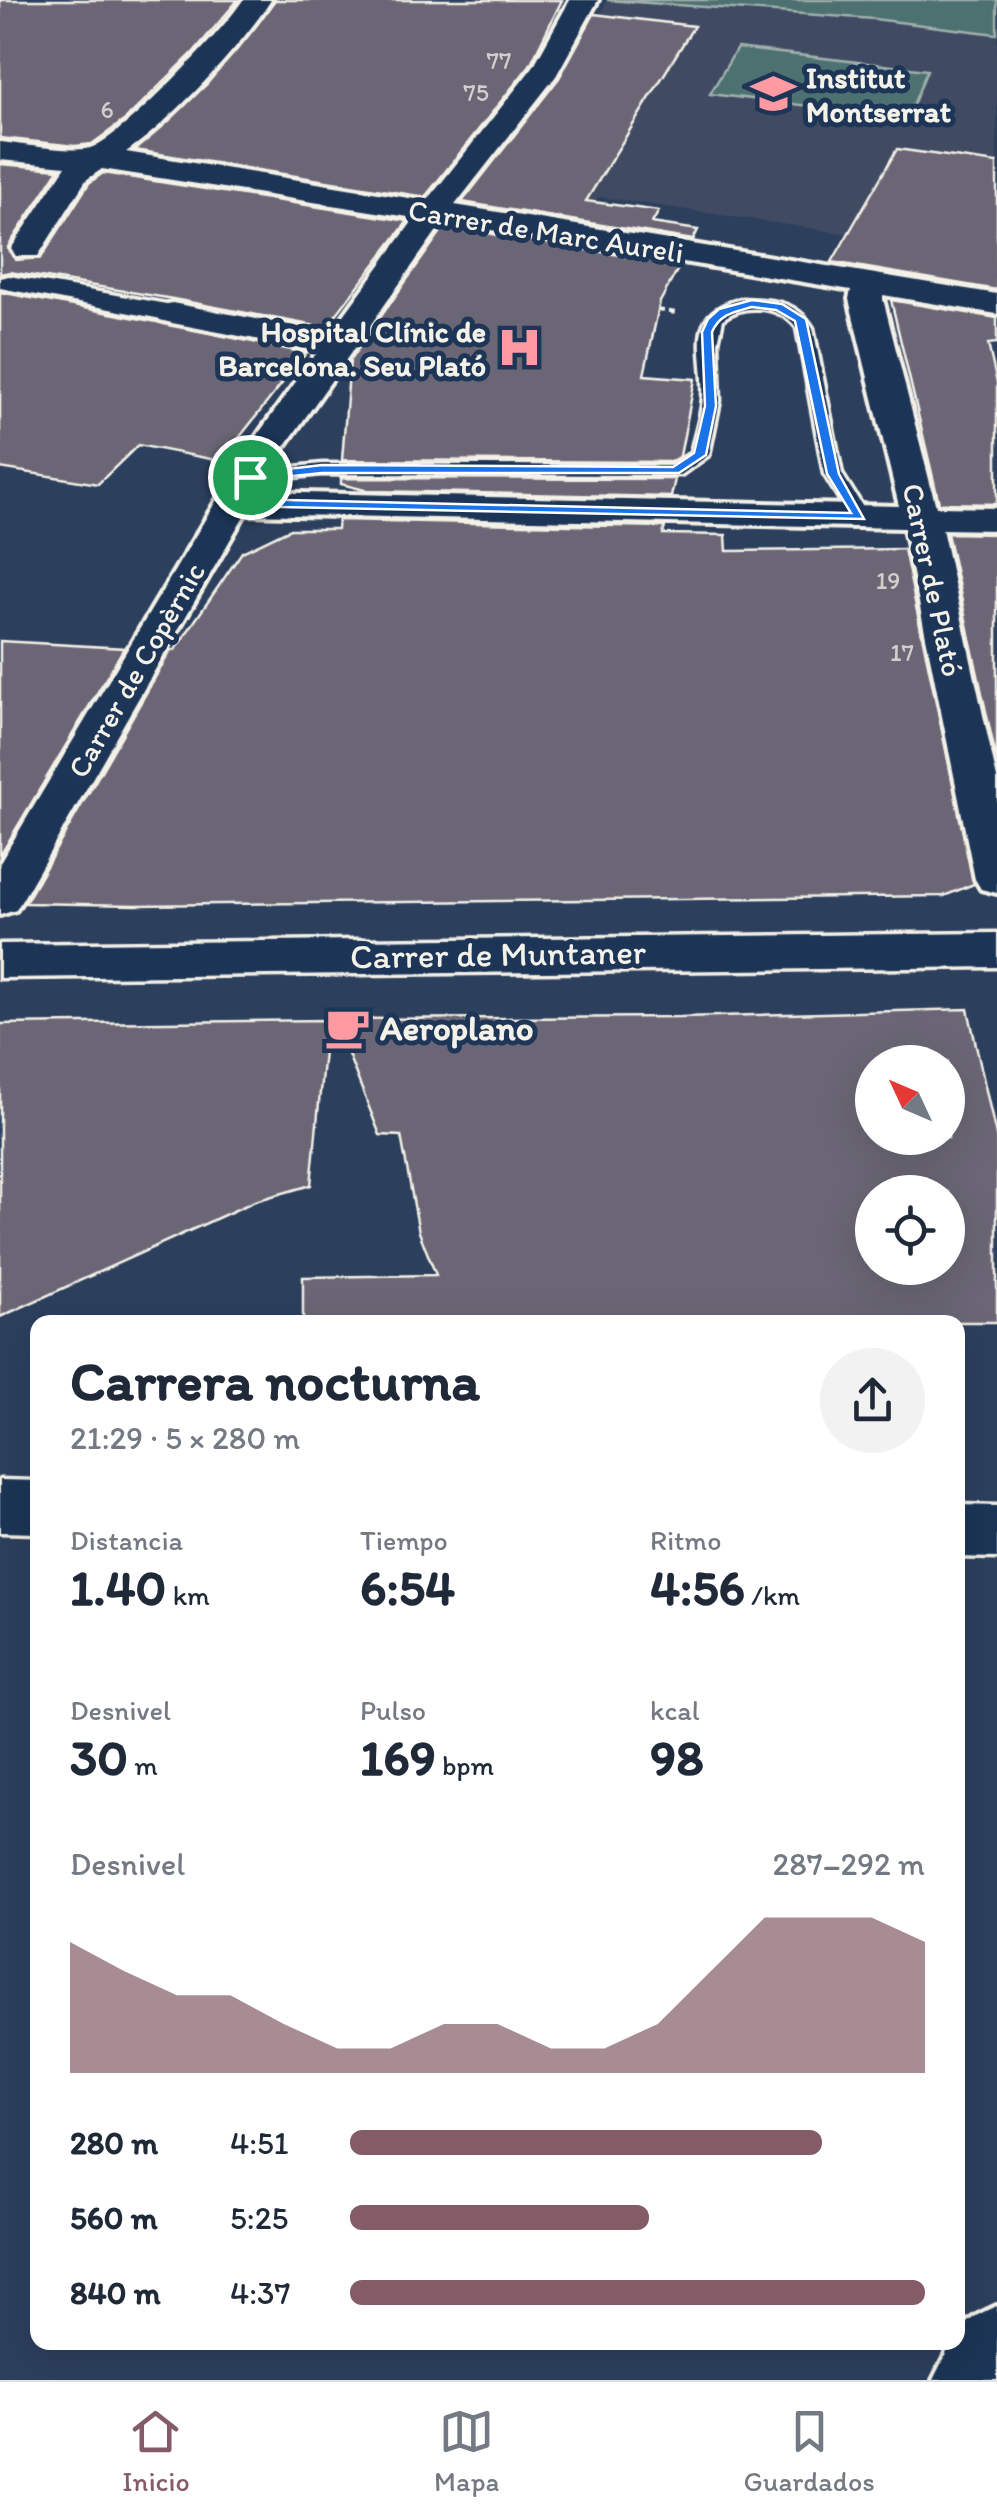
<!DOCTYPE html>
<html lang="es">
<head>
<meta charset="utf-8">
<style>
	:root { --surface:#fff; --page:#f2f2f3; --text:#1f2937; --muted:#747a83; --line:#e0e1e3; --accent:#845c67 }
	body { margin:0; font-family:Itim,sans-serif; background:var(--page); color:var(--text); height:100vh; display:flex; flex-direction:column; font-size:38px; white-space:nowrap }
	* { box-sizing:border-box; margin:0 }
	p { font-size:32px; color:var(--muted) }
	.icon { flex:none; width:55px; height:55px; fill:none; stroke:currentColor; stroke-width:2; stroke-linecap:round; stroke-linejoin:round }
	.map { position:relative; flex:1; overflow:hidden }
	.panel { position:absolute; left:30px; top:1315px; width:935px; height:1035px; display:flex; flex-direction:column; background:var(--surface); border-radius:20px; box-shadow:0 10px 40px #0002 }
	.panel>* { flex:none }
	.needle { width:65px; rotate:314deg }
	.buttons { position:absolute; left:855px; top:1045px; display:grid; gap:20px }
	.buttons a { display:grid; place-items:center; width:110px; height:110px; border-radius:50%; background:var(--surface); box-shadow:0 10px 40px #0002; font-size:50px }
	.pin { position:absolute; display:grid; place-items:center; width:85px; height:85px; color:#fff; margin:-42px; border:5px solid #fff; border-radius:50%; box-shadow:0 2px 10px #0007 }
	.round { display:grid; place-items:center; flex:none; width:105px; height:105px; border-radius:52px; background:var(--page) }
	.head { display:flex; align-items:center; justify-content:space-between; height:170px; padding:0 40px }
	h1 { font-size:55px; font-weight:800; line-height:75px }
	.stats { display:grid; grid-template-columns:repeat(3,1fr); gap:15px; height:170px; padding:10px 40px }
	.stats div { display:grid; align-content:center }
	.stats b { font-size:50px; font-weight:800 }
	.stats small { font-size:28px; font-weight:400 }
	.stats p { font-size:28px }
	.chart { height:280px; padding:20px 40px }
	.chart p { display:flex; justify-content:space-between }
	.chart svg { width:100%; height:180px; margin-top:10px; fill:var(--accent); opacity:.7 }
	ul { padding:0 40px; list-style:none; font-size:32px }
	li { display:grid; grid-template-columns:160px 120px 1fr; align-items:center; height:75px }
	li i { height:25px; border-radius:12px; background:var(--accent) }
	.tab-bar { display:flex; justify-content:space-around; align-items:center; height:140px; border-top:2px solid var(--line); background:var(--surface); font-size:28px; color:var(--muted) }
	.tab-bar a { display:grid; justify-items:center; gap:5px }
	.tab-bar .active { color:var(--accent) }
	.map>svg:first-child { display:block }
	.built { fill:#3f4b64 }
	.green { fill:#4d7071; stroke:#a0b0ac; stroke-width:2.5 }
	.building { fill:#6a6675; stroke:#f4f1e8; stroke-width:2.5; fill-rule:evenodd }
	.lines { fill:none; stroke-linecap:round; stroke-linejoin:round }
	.service-casing { stroke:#f4f1e8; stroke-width:7 }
	.pedestrian-casing { stroke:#f4f1e8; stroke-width:7 }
	.minor-casing { stroke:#f4f1e8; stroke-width:8 }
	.tertiary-casing { stroke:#f4f1e8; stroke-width:7 }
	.path { stroke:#f4f1e8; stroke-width:4; stroke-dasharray:6 5; stroke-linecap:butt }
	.service { fill:#1d3557; fill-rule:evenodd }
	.pedestrian { fill:#1d3557; fill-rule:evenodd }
	.minor { fill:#1d3557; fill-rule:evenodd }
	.tertiary { fill:#1d3557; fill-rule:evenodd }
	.route { fill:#1a73e8; stroke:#fff; stroke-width:2.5; fill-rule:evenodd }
	.labels { text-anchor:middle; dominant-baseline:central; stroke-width:10; stroke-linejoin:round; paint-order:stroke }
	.far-number-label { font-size:25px; fill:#d2cecb }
	.far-poi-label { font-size:30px; font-weight:bold; fill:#f4f1e8; stroke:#1d3557; text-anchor:start }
	.far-street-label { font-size:30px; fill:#f4f1e8; stroke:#1d3557 }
	.street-label { font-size:35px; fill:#f4f1e8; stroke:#1d3557 }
	.poi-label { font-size:35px; font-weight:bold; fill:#f4f1e8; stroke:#1d3557; text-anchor:start }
</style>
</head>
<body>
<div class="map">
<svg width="997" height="2380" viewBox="0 0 997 2380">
	<rect width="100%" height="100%" fill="#2c3f5d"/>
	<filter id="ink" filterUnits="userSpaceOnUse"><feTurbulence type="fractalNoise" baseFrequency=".01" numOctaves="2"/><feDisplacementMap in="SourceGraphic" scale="20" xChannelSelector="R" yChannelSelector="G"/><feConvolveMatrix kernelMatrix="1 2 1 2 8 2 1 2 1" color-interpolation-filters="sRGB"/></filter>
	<g filter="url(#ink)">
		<path class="built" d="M607 0 874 19 997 34V163L897 149 848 234 600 197 544 224 465 207 590 40Z"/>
		<path class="green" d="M607 0H997V34L874 19Z
			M737 48 927 70 908 118 710 94Z"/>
		<path class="building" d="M0 0H238L192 54 125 120 92 144 75 146 0 138Z
			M275 0H562L530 65 425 197 135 150 207 84Z
			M594 14 694 26 586 201 659 211 652 223 698 230 693 240 462 202 559 78Z
			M897 149 997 163V290L832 262Z
			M0 164 59 169 8 247 16 260 41 258 89 183 103 173 408 221 326 328 173 299 10 272 0 274Z
			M445 226 680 265 660 302 644 375 695 379 680 456 670 462 342 460 350 360Z
			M0 292 157 322 306 353 221 461 138 445 98 484 0 468Z
			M891 300 997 318V343L988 344 997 383V504L939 503Z
			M341 478 675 479 671 497 369 491 341 484Z
			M338 520 665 527 663 534 726 535 727 551 904 549 974 884 944 896 135 905 25 903 171 650H175L242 552 290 529H337Z
			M947 533 997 534V762Z
			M0 641 124 648 0 856Z
			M968 1009 997 1140V1322H303V1277L436 1275 419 1232 401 1136 380 1135 334 1019 681 1017ZM872 1062H948V1138H872ZM872 1192H948V1268H872Z
			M327 1020 311 1185 255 1201 0 1317V1024Z"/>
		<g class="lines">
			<defs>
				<path id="service" d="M743 299C772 300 797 301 813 328L842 474 869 517 867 521H853L824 474 797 328C781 306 744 302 723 319L718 342 720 401 709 455 681 475 322 474 250 482 241 477 250 472 322 464 671 466 691 453C695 434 702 416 703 397 706 350 682 313 743 299Z"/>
				<path id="pedestrian" d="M9 276 172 305 185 313 172 321 0 288V278Z"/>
				<path id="minor" d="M243 0H271C242 45 171 122 126 152L427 201 533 67 570 0H598L556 76 455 205 997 294V314L883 295V299L936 507 997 508V530L942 529 997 779V893L981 889 975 879 904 528 245 514 22 900 16 910 0 915V863L246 451 318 351 172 323 160 320 155 313 160 306 172 303 331 333 415 218 102 169 86 180 38 256H16L11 249 66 166 0 160V142C21 144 77 154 93 147 125 134 223 31 243 0ZM443 222 851 290 849 299 899 506 258 492 281 452Z
					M997 2306V2380H933L952 2342H958C960 2321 979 2314 997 2306Z"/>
				<path id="tertiary" d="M997 933V967L0 978V944Z
					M0 1480 38 1481V1533L0 1532Z
					M958 1505 997 1506V1558L958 1557Z"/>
			</defs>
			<use href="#service" class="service-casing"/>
			<use href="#pedestrian" class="pedestrian-casing"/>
			<use href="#minor" class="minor-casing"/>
			<use href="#tertiary" class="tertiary-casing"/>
			<path class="path" d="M737 0H748
				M658 310 677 313"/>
			<use href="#service" class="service"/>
			<use href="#pedestrian" class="pedestrian"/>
			<use href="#minor" class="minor"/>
			<use href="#tertiary" class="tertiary"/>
		</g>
	</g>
	<path class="route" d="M752 300 782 304 806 319 839 474 864 519 235 506 229 502 246 474 322 465 673 467 694 453 705 406 702 332 708 319 719 309ZM752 307 776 310 795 321 827 474 851 513 243 499 254 480 322 473H679L706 455 716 406 712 332C720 314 734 312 752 307Z"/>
	<defs>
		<symbol id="school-bare" viewBox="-9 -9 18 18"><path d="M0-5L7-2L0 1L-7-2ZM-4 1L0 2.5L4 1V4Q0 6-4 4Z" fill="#ff9aa2" stroke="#1d3557" stroke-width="2.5" paint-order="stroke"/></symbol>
		<symbol id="hospital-bare" viewBox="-9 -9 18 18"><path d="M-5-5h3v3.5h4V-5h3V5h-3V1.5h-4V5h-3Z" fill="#ff9aa2" stroke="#1d3557" stroke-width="2.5" paint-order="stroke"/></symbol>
		<symbol id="cafe-bare" viewBox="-9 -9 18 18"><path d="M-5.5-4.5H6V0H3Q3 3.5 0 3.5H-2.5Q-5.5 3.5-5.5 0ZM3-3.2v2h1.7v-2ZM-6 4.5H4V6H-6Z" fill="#ff9aa2" stroke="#1d3557" stroke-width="2.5" paint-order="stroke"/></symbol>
	</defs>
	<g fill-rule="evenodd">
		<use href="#school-bare" x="742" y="62" width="63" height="63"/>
		<use href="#hospital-bare" x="488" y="316" width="63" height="63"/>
		<use href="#cafe-bare" x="316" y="996" width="63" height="63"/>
	</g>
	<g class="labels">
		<g class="far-number-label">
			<text x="499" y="60">77</text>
			<text x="476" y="92">75</text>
			<text x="107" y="109">6</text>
			<text x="888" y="580">19</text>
			<text x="902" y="652">17</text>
		</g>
		<g class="far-poi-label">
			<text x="806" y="77">Institut<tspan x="806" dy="34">Montserrat</tspan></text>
			<text x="486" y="331" text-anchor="end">Hospital Clínic de<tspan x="486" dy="34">Barcelona. Seu Plató</tspan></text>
		</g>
		<g class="far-street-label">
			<text transform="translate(546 231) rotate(9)">Carrer de Marc Aureli</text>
			<text transform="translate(933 580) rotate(78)">Carrer de Plató</text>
			<text transform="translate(136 670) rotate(-60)">Carrer de Copèrnic</text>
		</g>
		<g class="street-label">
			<text transform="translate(498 954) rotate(-1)">Carrer de Muntaner</text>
		</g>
		<g class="poi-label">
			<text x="380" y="1028">Aeroplano</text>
		</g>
	</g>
</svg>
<div class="buttons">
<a><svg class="needle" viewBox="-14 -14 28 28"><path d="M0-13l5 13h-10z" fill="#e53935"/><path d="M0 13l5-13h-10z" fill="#747a83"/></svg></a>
<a><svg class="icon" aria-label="locate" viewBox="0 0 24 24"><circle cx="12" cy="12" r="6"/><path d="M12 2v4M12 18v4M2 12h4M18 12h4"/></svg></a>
</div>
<div class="pin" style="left:250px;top:477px;background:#1e9e55"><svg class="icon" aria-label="arrive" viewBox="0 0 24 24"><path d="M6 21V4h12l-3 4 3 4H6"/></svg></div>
<section class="panel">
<div class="head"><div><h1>Carrera nocturna</h1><p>21:29 · 5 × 280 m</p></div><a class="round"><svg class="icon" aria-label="share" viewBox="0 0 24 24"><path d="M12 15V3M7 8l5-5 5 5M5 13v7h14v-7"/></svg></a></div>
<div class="stats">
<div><p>Distancia</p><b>1.40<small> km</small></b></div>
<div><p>Tiempo</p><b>6:54</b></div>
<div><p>Ritmo</p><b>4:56<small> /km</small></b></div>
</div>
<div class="stats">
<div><p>Desnivel</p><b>30<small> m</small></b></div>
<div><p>Pulso</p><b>169<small> bpm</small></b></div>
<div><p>kcal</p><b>98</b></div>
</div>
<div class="chart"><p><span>Desnivel</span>287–292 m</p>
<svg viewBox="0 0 160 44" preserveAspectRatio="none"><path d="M0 44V12L10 19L20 25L30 25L40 32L50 38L60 38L70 32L80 32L90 38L100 38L110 32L120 19L130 6L140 6L150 6L160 12V44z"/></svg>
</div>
<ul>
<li><b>280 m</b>4:51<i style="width:82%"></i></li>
<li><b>560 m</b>5:25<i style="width:52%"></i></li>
<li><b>840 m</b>4:37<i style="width:100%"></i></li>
</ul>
</section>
</div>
<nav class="tab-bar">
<a class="active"><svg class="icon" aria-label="home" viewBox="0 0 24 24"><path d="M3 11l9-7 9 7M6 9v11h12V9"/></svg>Inicio</a>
<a><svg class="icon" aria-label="map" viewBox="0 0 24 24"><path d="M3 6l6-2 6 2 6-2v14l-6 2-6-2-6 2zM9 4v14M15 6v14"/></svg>Mapa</a>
<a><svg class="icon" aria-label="saved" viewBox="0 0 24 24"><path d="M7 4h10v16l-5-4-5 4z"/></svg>Guardados</a>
</nav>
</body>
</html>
